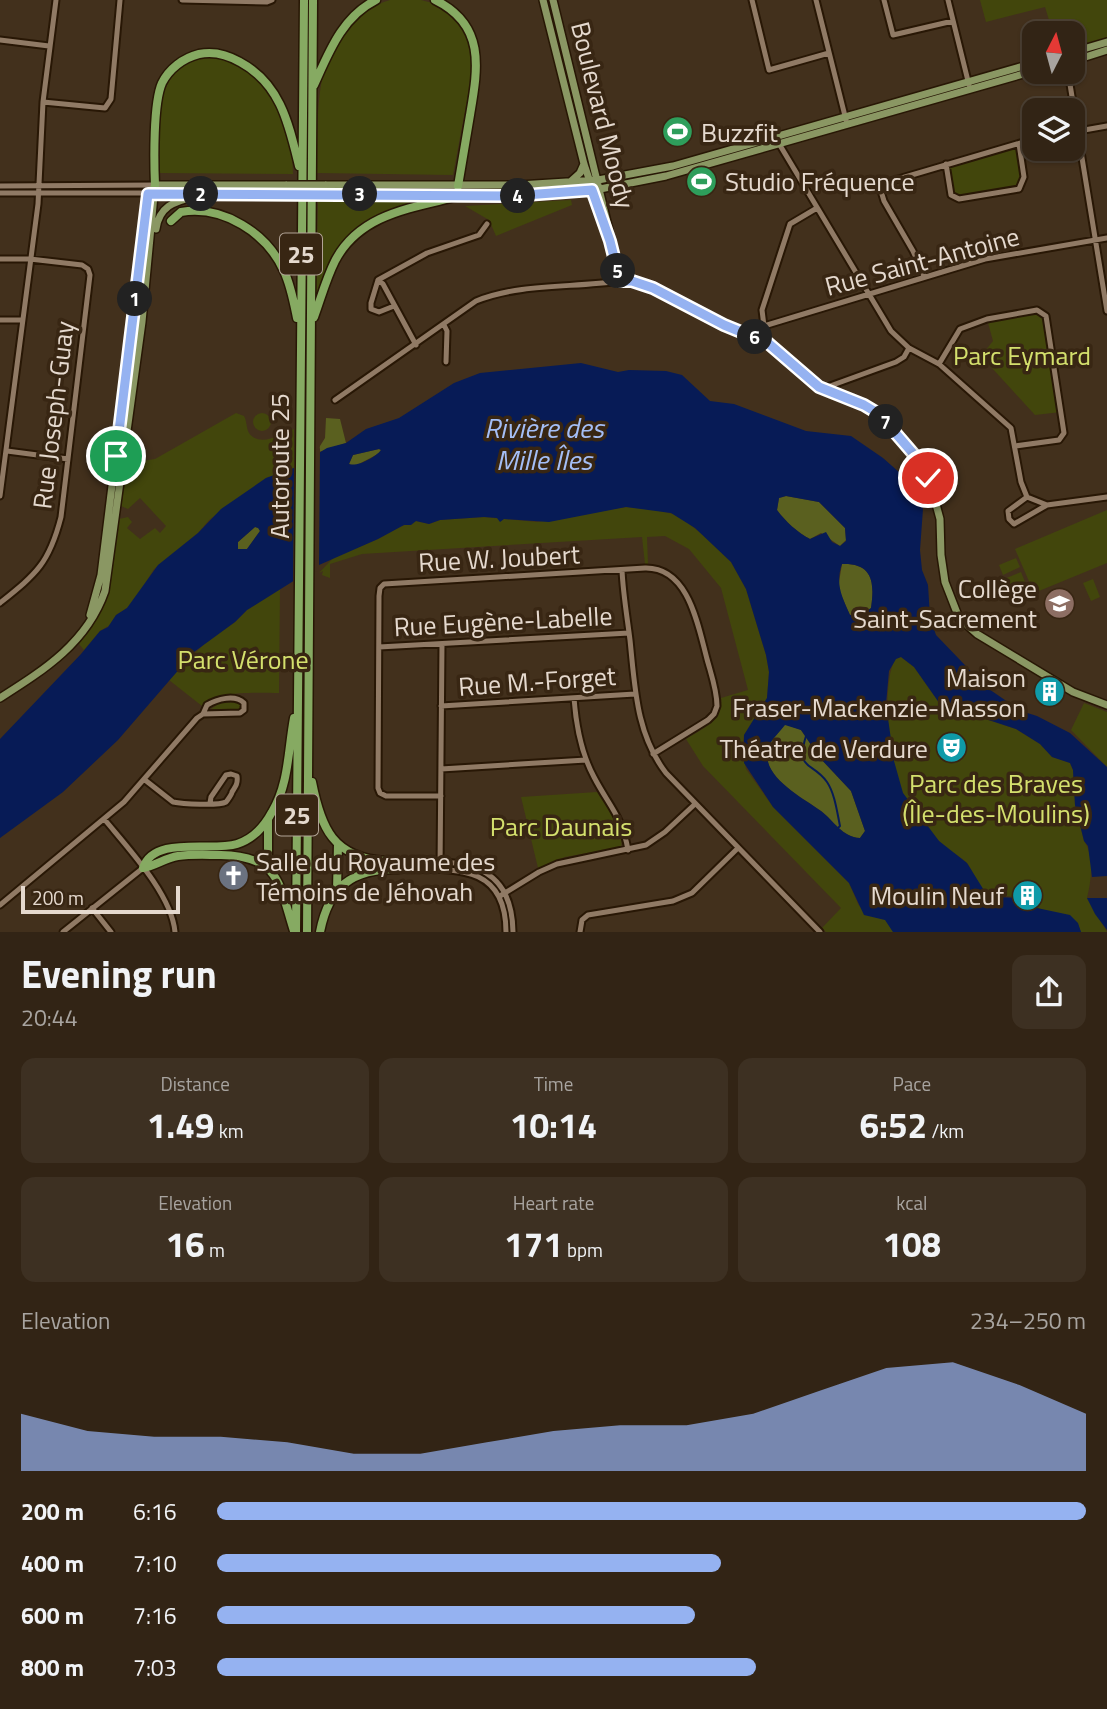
<!DOCTYPE html>
<html lang="en">
<head>
<meta charset="utf-8">
<style>
	:root { --surface:#322415; --page:#3d3022; --text:#f1f3f6; --muted:#a8a4a0; --line:#4d4134; --accent:#95b2f1 }
	body { margin:0; font-family:"Titillium Web",sans-serif; background:var(--page); color:var(--text); height:100vh; display:flex; flex-direction:column; font-size:26px; white-space:nowrap }
	* { box-sizing:border-box; margin:0 }
	p { font-size:23px; color:var(--muted) }
	.icon { flex:none; width:38px; height:38px; fill:none; stroke:currentColor; stroke-width:2; stroke-linecap:round; stroke-linejoin:round }
	.map { position:relative; height:932px; overflow:hidden }
	.details { display:flex; flex-direction:column; background:var(--surface); flex:1 }
	.details>* { flex:none }
	.needle { width:46px; rotate:6deg }
	.tools { position:absolute; left:1022px; top:21px; display:grid; gap:14px }
	.tools a { display:grid; place-items:center; width:63px; height:63px; border-radius:14px; background:var(--surface); box-shadow:0 2px 5px #0004,0 0 0 2px var(--line); font-size:35px }
	.scale { position:absolute; left:21px; bottom:18px; width:159px; box-sizing:border-box; padding-left:7px; border:4px solid #e5d9ce; border-top:0; font-size:19px; line-height:24px; white-space:nowrap; color:#e5d9ce; -webkit-text-stroke:5px #382613; paint-order:stroke }
	.pin { position:absolute; display:grid; place-items:center; width:60px; height:60px; color:#fff; margin:-30px; border:4px solid #fff; border-radius:50%; box-shadow:0 2px 7px #0007 }
	.km { position:absolute; width:35px; height:35px; margin:-18px; border-radius:50%; background:#222; color:#fff; font-size:19px; line-height:35px; text-align:center }
	.round { display:grid; place-items:center; flex:none; width:74px; height:74px; border-radius:14px; background:var(--page) }
	.head { display:flex; align-items:center; justify-content:space-between; height:119px; padding:0 21px }
	h1 { font-size:38px; font-weight:700; line-height:52px }
	.stats { display:grid; grid-template-columns:repeat(3,1fr); gap:10px; height:119px; padding:7px 21px }
	.stats div { display:grid; align-content:center; border-radius:14px; background:var(--page); text-align:center }
	.stats b { font-size:35px; font-weight:700 }
	.stats small { font-size:19px; font-weight:400 }
	.stats p { font-size:19px }
	.chart { height:196px; padding:14px 21px }
	.chart p { display:flex; justify-content:space-between }
	.chart svg { width:100%; height:126px; margin-top:7px; fill:var(--accent); opacity:.7 }
	ul { padding:0 21px; list-style:none; font-size:23px }
	li { display:grid; grid-template-columns:112px 84px 1fr; align-items:center; height:52px }
	li i { height:18px; border-radius:9px; background:var(--accent) }
	.map>svg:first-child { display:block }
	.green { fill:#42460c }
	.forest { fill:#5a601f }
	.water { fill:#071b56; fill-rule:evenodd }
	.pier { fill:#42301c }
	.lines { fill:none; stroke-linecap:round; stroke-linejoin:round }
	.stream { stroke:#071b56; stroke-width:2 }
	.minor-casing { stroke:#281705; stroke-width:9 }
	.major-casing { stroke:#281705; stroke-width:10 }
	.highway-casing { stroke:#281705; stroke-width:11 }
	.minor { stroke:#907a65; stroke-width:5 }
	.major { stroke:#8a9763; stroke-width:7 }
	.highway { stroke:#86aa62; stroke-width:8 }
	.major-bridge-casing { stroke:#281705; stroke-width:10; stroke-linecap:butt }
	.major-bridge { stroke:#8a9763; stroke-width:7 }
	.route-casing { stroke:#fff; stroke-width:14 }
	.route { stroke:#95b2f1; stroke-width:9 }
	.labels { text-anchor:middle; dominant-baseline:central; stroke-width:7; stroke-linejoin:round; paint-order:stroke }
	.shield { fill:#382613; stroke:#b1a396; stroke-width:2 }
	.shield-label { font-size:24px; font-weight:bold; fill:#e5d9ce }
	.street-label { font-size:26px; fill:#e5d9ce; stroke:#382613 }
	.poi-label { font-size:26px; fill:#e5d9ce; stroke:#382613; text-anchor:end }
	.park-label { font-size:26px; fill:#d4e06d; stroke:#382613 }
	.water-label { font-size:28px; font-style:italic; fill:#a4bef6; stroke:#382613 }
</style>
</head>
<body>
<div class="map">
<svg width="1107" height="932" viewBox="0 0 1107 932">
	<rect width="100%" height="100%" fill="#42301c"/>
	<path class="green" d="M390 0H421L436 4 450 14 469 37 473 68 453 175 317 173C318 145 316 113 321 85 328 48 353 11 390 0Z
		M980 0H1107V42L1073 52V33H1053L1045 7 986 22Z
		M203 56C264 58 293 120 293 174L158 173C160 126 149 73 203 56Z
		M1019 144 1024 177 1019 189 959 199 951 195 946 164Z
		M318 199 422 200C355 217 341 231 316 295Z
		M571 200 572 205 496 236 489 220 465 206Z
		M1037 310 1046 316 1061 412 1035 415 981 356 993 341 987 319Z
		M236 413 244 416C247 421 246 428 249 433 260 448 281 434 294 429V468L266 478 209 520 198 533 154 569 134 601 127 608 116 615 110 625 100 631 84 650 79 644C117 599 109 572 119 519L128 517 132 522 127 528 140 539 155 528 160 533 166 526 140 498 128 509 121 506 128 463 155 459Z
		M253 422a9 9 0 1 1 18 0a9 9 0 1 1-18 0Z
		M626 507 655 510 678 515 703 535 731 562 746 589 766 655 769 672 767 698 744 735 742 748 746 769 773 807 849 883 858 904 863 911 886 920 893 932H826L822 928 841 908 703 766 686 739C703 728 724 721 721 698L748 690 721 588 689 549 665 536 647 537 648 564H645L642 537 378 553 362 554 330 564V578L322 575 323 571 319 573 334 557 378 539 399 527 416 521 429 524 440 520 484 517 537 522Z
		M1107 510V563L1034 593 1015 549Z
		M1016 558 1020 567 1003 575 999 565Z
		M1021 572 1025 582 1008 589 1004 579Z
		M1093 579 1100 597 1091 601 1083 583Z
		M280 589 279 693C257 693 218 690 202 706L169 680 204 644 235 622 247 610Z
		M901 657 914 667 940 704 1016 729 1040 744 1052 757 1070 763 1073 770 1075 805 1084 841C1095 857 1091 881 1087 898L1107 932H1081C1073 908 1057 917 1038 908 1031 906 1025 900 1019 898 1006 894 994 899 983 889 975 882 973 869 966 862 958 855 948 850 940 842 927 829 914 811 904 795 888 768 881 686 895 659Z
		M237 702 241 706 238 710 211 709 220 703Z
		M1084 703 1107 712V767L1071 730Z
		M597 792C607 808 625 827 621 847L565 857 538 868 521 797Z"/>
	<path class="forest" d="M326 418 340 419 346 443 319 452 320 446 325 438Z
		M379 449 381 450 378 454 355 466 349 464 353 455Z
		M786 496 819 502 845 528 846 540 840 546 821 533 810 539C798 533 785 521 777 510L779 498Z
		M255 527 259 528 260 531 247 549H238V542Z
		M842 564C872 563 875 581 871 608L861 616 850 615 838 588Z
		M785 724 801 730 820 758 851 791 865 831 860 838C842 837 834 821 821 811 802 797 753 773 771 742 775 736 781 730 785 724Z"/>
	<path class="water" d="M581 363 618 372 629 370 666 371 682 375 710 401 734 404 806 431 851 436 883 458 917 488 923 509 920 550 922 570 928 585 930 617 936 635 986 687 1021 711 1037 716 1070 733 1107 767V876L1092 877 1088 846 1084 841 1075 805 1073 770 1070 763 1052 757 1040 744 1016 729 940 704 914 667 901 657 896 659 889 671 886 704 894 761 903 793 939 841 967 863 985 892 999 897 1019 898 1037 908 1070 915 1078 923 1081 932H893L885 920 864 915 849 883 773 807 744 763V735L767 698 769 672 766 655 746 589 731 562 695 528 671 513 626 507 549 522 504 519 500 522 497 518 484 517 440 520 429 524 416 521 411 525H404L378 539 319 565 247 610 235 622 194 652 118 740 63 792 0 838V739L81 654 100 631 108 627 116 615 127 608 158 565 198 533 221 509 266 478 294 468 327 448 346 443 366 429 399 418 454 383 480 373ZM379 449 381 450C376 457 358 467 349 464L353 455ZM786 496 819 502 845 528 846 541 840 546 832 542 826 532 810 539C798 533 785 521 777 510L779 498ZM255 527 258 528 260 531 247 549H238V542ZM842 564C872 563 875 581 871 608L861 616 850 615C842 597 835 584 842 564ZM785 725 801 730 820 758 851 791 865 831 860 838C842 837 834 821 821 811 802 797 753 773 771 742 775 736 781 730 785 725Z
		M1087 898H1107V930L1095 914Z"/>
	<path class="pier" d="M320 448 319 570 293 586 294 464Z"/>
	<g class="lines">
		<path class="stream" d="M806 736C795 771 812 761 827 782 835 794 837 812 840 826L837 829"/>
		<defs>
			<path id="minor" d="M182 0 267 2 272 0
				M752 0 769 70 829 53
				M816 0 847 124
				M884 0 893 35 953 21
				M948 0 969 85
				M0 40 49 46
				M1068 72 1107 311
				M43 102 105 108 111 99 120 0
				M1073 132 1107 126
				M778 142 891 331 909 348 939 364 1011 428 1021 482 1027 497 1047 505 1107 497
				M946 164 951 195 959 199 1019 189 1024 177 1019 144
				M0 186 154 185
				M0 193H148
				M0 259H30L82 265 88 269 90 275 61 517C49 564 36 574 0 603
				M924 276 913 251 884 201 881 191 882 186 888 182 1034 139
				M378 280 371 303V309L379 312 394 306
				M0 320H22
				M444 325 447 331 446 362
				M764 326 762 310 790 224 817 208
				M752 336 755 330 764 326 985 259 1107 238
				M416 345 383 284 378 280 427 253 479 235 487 224
				M939 364 960 329 987 319 1037 310 1046 316 1064 433 1059 440 1015 446
				M826 390 830 386 896 362 904 357 909 348
				M335 400 476 301C521 283 572 288 620 281
				M7 451 68 459
				M0 496 38 204 43 102 56 0
				M1027 497 1008 511 1009 519 1014 524 1047 505
				M622 570C623 593 627 616 630 640 635 687 636 734 666 773L820 932
				M379 647 629 633
				M574 698C576 725 581 753 594 777 609 806 622 816 628 850
				M441 706 635 694
				M441 769 586 760
				M145 780 173 802C182 804 219 806 226 802 227 801 232 794 232 792 236 786 238 783 237 776L231 774 226 775 211 797 210 803
				M441 796H386L380 793 378 788 379 596 380 588 384 584 645 568C689 567 698 626 707 659 711 674 717 690 717 706L714 714 708 720 653 754
				M105 820C128 848 172 895 175 932
				M386 861C445 862 512 851 513 932
				M398 869C450 870 506 861 506 932
				M440 869 442 644
				M500 896 539 872 557 864 646 845 665 832 695 804
				M0 905 124 802 197 718 203 714 207 705C217 699 235 694 244 703V710L240 713 203 714
				M92 908 111 932
				M63 932 143 868
				M580 932 582 920 588 915 673 901 692 893 738 848"/>
			<path id="major" d="M543 0 584 164 610 241 620 281H632L649 286 720 323 763 340 819 387 862 404 879 414 917 458 930 482 940 519 941 555 945 582 959 618 977 634 1073 692 1107 705
				M553 0 609 230
				M1073 52 1107 42
				M1073 61 1107 50
				M570 182 580 173 584 164
				M155 185H287
				M325 185H519L598 180 673 166 1034 63
				M153 194H287
				M324 194 524 196 600 189 666 176 1034 71
				M156 229C159 207 174 201 194 197
				M90 615 101 575 148 193 155 186
				M0 698C44 670 87 643 105 591L142 322 155 185"/>
			<path id="highway" d="M435 0C486 25 478 68 470 115 466 138 462 162 458 186
				M314 85C329 52 342 17 376 0
				M155 185C154 162 153 103 162 83 169 69 183 58 199 54 213 51 228 55 240 62 281 84 289 125 299 166
				M171 221 181 212C223 205 267 233 284 271 291 286 294 303 297 318
				M314 317C321 298 326 279 335 261 360 213 413 208 459 196
				M312 782C321 828 333 858 386 861
				M268 819V869
				M337 890 338 844
				M294 931C279 884 280 856 221 855 207 855 192 854 178 856 165 858 155 866 143 868 154 835 211 852 237 844 253 839 264 827 272 812 289 784 288 750 294 718
				M296 932 304 0
				M307 932 313 0
				M320 932C329 886 352 869 398 869"/>
		</defs>
		<use href="#minor" class="minor-casing"/>
		<use href="#major" class="major-casing"/>
		<use href="#highway" class="highway-casing"/>
		<use href="#minor" class="minor"/>
		<use href="#major" class="major"/>
		<use href="#highway" class="highway"/>
		<defs>
			<path id="major-bridge" d="M287 185H325
				M287 194H324"/>
		</defs>
		<use href="#major-bridge" class="major-bridge-casing"/>
		<use href="#major-bridge" class="major-bridge"/>
	</g>
	<g class="lines">
		<defs>
			<path id="route" d="M116 456 148 194 512 196 592 190 610 241 620 281H632L653 288 724 325 768 343 819 387 864 405 879 414 917 458 928 478"/>
		</defs>
		<use href="#route" class="route-casing"/>
		<use href="#route" class="route"/>
	</g>
	<defs>
		<symbol id="stadium-disc" viewBox="-11 -11 22 22"><circle r="9.5" fill="#2e9e5b" stroke="#382613"/><path d="M0-5a6.5 5 0 1 0 0 10a6.5 5 0 1 0 0-10ZM-3.5-1.8h7v3.6h-7Z" fill="#fff"/></symbol>
		<symbol id="school-disc" viewBox="-11 -11 22 22"><circle r="9.5" fill="#8d6e63" stroke="#382613"/><path d="M0-5L7-2L0 1L-7-2ZM-4 1L0 2.5L4 1V4Q0 6-4 4Z" fill="#fff"/></symbol>
		<symbol id="building-disc" viewBox="-11 -11 22 22"><circle r="9.5" fill="#0f9aa8" stroke="#382613"/><path d="M-4-6H4V6H1V3H-1V6H-4ZM-2.5-4.3h1.7v1.8h-1.7ZM.8-4.3h1.7v1.8H.8ZM-2.5-1h1.7V.8h-1.7ZM.8-1h1.7V.8H.8Z" fill="#fff"/></symbol>
		<symbol id="theatre-disc" viewBox="-11 -11 22 22"><circle r="9.5" fill="#0f9aa8" stroke="#382613"/><path d="M-5-5.5Q0-4 5-5.5V0Q5 5 0 6Q-5 5-5 0ZM-3.3-2.5H-1v1.5H-3.3ZM1-2.5H3.3v1.5H1ZM-2.8 1Q0 5.5 2.8 1Z" fill="#fff"/></symbol>
		<symbol id="church-disc" viewBox="-11 -11 22 22"><circle r="9.5" fill="#6b7280" stroke="#382613"/><path d="M-1.2-6h2.4v3.5h3.3v2.4h-3.3V6h-2.4V-.1h-3.3v-2.4h3.3Z" fill="#fff"/></symbol>
	</defs>
	<g fill-rule="evenodd">
		<use href="#stadium-disc" x="660" y="114" width="35" height="35"/>
		<use href="#stadium-disc" x="684" y="164" width="35" height="35"/>
		<use href="#school-disc" x="1042" y="586" width="35" height="35"/>
		<use href="#building-disc" x="1032" y="674" width="35" height="35"/>
		<use href="#theatre-disc" x="934" y="730" width="35" height="35"/>
		<use href="#church-disc" x="216" y="858" width="35" height="35"/>
		<use href="#building-disc" x="1010" y="878" width="35" height="35"/>
	</g>
	<g class="labels">
		<g class="shield">
			<rect x="280" y="233.5" width="42" height="41" rx="5"/>
			<rect x="276" y="794.5" width="42" height="41" rx="5"/>
		</g>
		<g class="shield-label">
			<text x="301" y="254">25</text>
			<text x="297" y="815">25</text>
		</g>
		<g class="street-label">
			<text transform="translate(603 115) rotate(76)">Boulevard Moody</text>
			<text transform="translate(922 261) rotate(-15)">Rue Saint-Antoine</text>
			<text transform="translate(53 415) rotate(-83)">Rue Joseph-Guay</text>
			<text transform="translate(279 466) rotate(-90)">Autoroute 25</text>
			<text transform="translate(499 558) rotate(-3)">Rue W. Joubert</text>
			<text transform="translate(503 621) rotate(-3)">Rue Eugène-Labelle</text>
			<text transform="translate(537 681) rotate(-4)">Rue M.-Forget</text>
		</g>
		<g class="poi-label">
			<text x="701" y="132" text-anchor="start">Buzzfit</text>
			<text x="725" y="181" text-anchor="start">Studio Fréquence</text>
			<text x="1037" y="588">Collège<tspan x="1037" dy="30">Saint-Sacrement</tspan></text>
			<text x="1026" y="677">Maison<tspan x="1026" dy="30">Fraser-Mackenzie-Masson</tspan></text>
			<text x="928" y="748">Théatre de Verdure</text>
			<text x="256" y="861" text-anchor="start">Salle du Royaume des<tspan x="256" dy="30">Témoins de Jéhovah</tspan></text>
			<text x="1004" y="895">Moulin Neuf</text>
		</g>
		<g class="park-label">
			<text x="1022" y="355">Parc Eymard</text>
			<text x="243" y="659">Parc Vérone</text>
			<text x="996" y="783">Parc des Braves<tspan x="996" dy="30">(Île-des-Moulins)</tspan></text>
			<text x="561" y="826">Parc Daunais</text>
		</g>
		<g class="water-label">
			<text x="544" y="427">Rivière des<tspan x="544" dy="32">Mille Îles</tspan></text>
		</g>
	</g>
</svg>
<div class="tools">
<a><svg class="needle" viewBox="-14 -14 28 28"><path d="M0-13l5 13h-10z" fill="#e53935"/><path d="M0 13l5-13h-10z" fill="#a8a4a0"/></svg></a>
<a><svg class="icon" aria-label="layers" viewBox="0 0 24 24"><path d="M12 4l9 5-9 5-9-5zM3 14l9 5 9-5"/></svg></a>
</div>
<div class="scale">200 m</div>
<div class="pin" style="left:116px;top:456px;background:#1e9e55"><svg class="icon" aria-label="arrive" viewBox="0 0 24 24"><path d="M6 21V4h12l-3 4 3 4H6"/></svg></div>
<div class="pin" style="left:928px;top:478px;background:#d93025"><svg class="icon" aria-label="check" viewBox="0 0 24 24"><path d="M5 12l5 5 9-10"/></svg></div>
<b class="km" style="left:135px;top:299px">1</b>
<b class="km" style="left:201px;top:194px">2</b>
<b class="km" style="left:360px;top:194px">3</b>
<b class="km" style="left:518px;top:196px">4</b>
<b class="km" style="left:618px;top:271px">5</b>
<b class="km" style="left:755px;top:337px">6</b>
<b class="km" style="left:886px;top:422px">7</b>
</div>
<section class="details">
<div class="head"><div><h1>Evening run</h1><p>20:44</p></div><a class="round"><svg class="icon" aria-label="share" viewBox="0 0 24 24"><path d="M12 15V3M7 8l5-5 5 5M5 13v7h14v-7"/></svg></a></div>
<div class="stats">
<div><p>Distance</p><b>1.49<small> km</small></b></div>
<div><p>Time</p><b>10:14</b></div>
<div><p>Pace</p><b>6:52<small> /km</small></b></div>
</div>
<div class="stats">
<div><p>Elevation</p><b>16<small> m</small></b></div>
<div><p>Heart rate</p><b>171<small> bpm</small></b></div>
<div><p>kcal</p><b>108</b></div>
</div>
<div class="chart"><p><span>Elevation</span>234–250 m</p>
<svg viewBox="0 0 160 44" preserveAspectRatio="none"><path d="M0 44V24L10 30L20 32L30 32L40 34L50 38L60 38L70 34L80 30L90 28L100 28L110 24L120 16L130 8L140 6L150 14L160 24V44z"/></svg>
</div>
<ul>
<li><b>200 m</b>6:16<i style="width:100%"></i></li>
<li><b>400 m</b>7:10<i style="width:58%"></i></li>
<li><b>600 m</b>7:16<i style="width:55%"></i></li>
<li><b>800 m</b>7:03<i style="width:62%"></i></li>
</ul>
</section>
</body>
</html>
